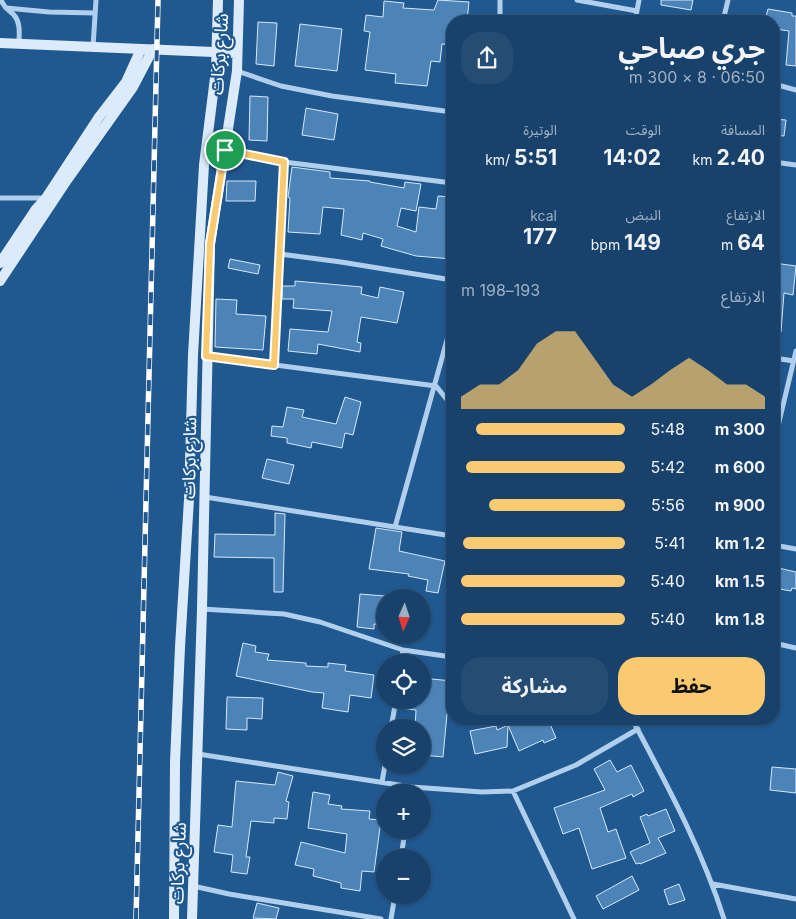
<!DOCTYPE html>
<html lang="ar">
<head>
<meta charset="utf-8">
<style>
	:root { --surface:#18426c; --page:#254d74; --text:#f1f3f6; --muted:#9fb0c2; --line:#365b7f; --accent:#faca71 }
	body { margin:0; font-family:Inter,"Noto Sans Arabic",sans-serif; background:var(--page); color:var(--text); direction:rtl; height:100vh; display:flex; flex-direction:column; font-size:19px; white-space:nowrap }
	* { box-sizing:border-box; margin:0 }
	p { font-size:16px; color:var(--muted) }
	.icon { flex:none; width:28px; height:28px; fill:none; stroke:currentColor; stroke-width:2; stroke-linecap:round; stroke-linejoin:round }
	.map { position:relative; flex:1; overflow:hidden; direction:ltr }
	.sheet { position:absolute; left:446px; top:15px; width:334px; height:710px; display:flex; flex-direction:column; background:var(--surface); border-radius:20px; box-shadow:0 1px 4px #0004,0 0 0 1px var(--line); direction:rtl }
	.sheet>* { flex:none }
	.needle { width:32px; rotate:183deg }
	.fabs { position:absolute; left:376px; top:589px; display:grid; gap:10px }
	.fabs a { display:grid; place-items:center; width:55px; height:55px; border-radius:50%; background:var(--surface); box-shadow:0 1px 4px #0004,0 0 0 1px var(--line); font-size:25px }
	.pin { position:absolute; display:grid; place-items:center; width:42px; height:42px; color:#fff; margin:-21px; border:2px solid #fff; border-radius:50%; box-shadow:0 1px 5px #0007 }
	.round { display:grid; place-items:center; flex:none; width:52px; height:52px; border-radius:20px; background:var(--page) }
	.headline { display:flex; align-items:center; justify-content:space-between; height:85px; padding:0 15px }
	h1 { font-size:28px; font-weight:700; line-height:38px }
	.stats { display:grid; grid-template-columns:repeat(3,1fr); gap:8px; height:85px; padding:5px 15px }
	.stats div { display:grid; align-content:center }
	.stats b { font-size:21px; font-weight:700 }
	.stats small { font-size:14px; font-weight:400 }
	.stats p { font-size:14px }
	.chart { height:140px; padding:10px 15px }
	.chart p { display:flex; justify-content:space-between }
	.chart svg { width:100%; height:90px; margin-top:5px; fill:var(--accent); opacity:.7 }
	.button { display:flex; gap:10px; margin-top:auto; padding:10px 15px }
	.button a { flex:1; height:58px; border-radius:20px; background:var(--accent); color:#111; font-size:20px; font-weight:700; line-height:58px; text-align:center }
	.button a+a { background:var(--page); color:var(--text) }
	ul { padding:0 15px; list-style:none; font-size:16px }
	li { display:grid; grid-template-columns:80px 60px 1fr; align-items:center; height:38px }
	li i { height:12px; border-radius:6px; background:var(--accent) }
	.map>svg:first-child { display:block }
	.building { fill:#4d84b8; stroke:#d6e8f9 }
	.lines { fill:none; stroke-linecap:round; stroke-linejoin:round }
	.street { stroke:#b0cfed; stroke-width:5 }
	.secondary { stroke:#dcebf9; stroke-width:10 }
	.rail-casing { stroke:#fff; stroke-width:5.5 }
	.rail { stroke:#205890; stroke-width:4; stroke-dasharray:11; stroke-linecap:butt }
	.route-casing { stroke:#fff; stroke-width:10 }
	.route { stroke:#faca71; stroke-width:6 }
	.labels { text-anchor:middle; dominant-baseline:central; stroke-width:4.5; stroke-linejoin:round; paint-order:stroke }
	.street-label { font-size:18px; fill:#fff; stroke:#205890 }
</style>
</head>
<body>
<div class="map">
<svg width="796" height="919" viewBox="0 0 796 919">
	<rect width="100%" height="100%" fill="#205890"/>
	<path class="building" d="M438 0 469 2 467 21H452V45L442 44 440 62 431 61 427 86 395 83 396 74 365 70 370 32 364 31 366 15 383 17 384 1 404 3 403 8 434 10Z
		M661 0H693L691 10 661 5Z
		M768 9 792 13V16H796V66L786 65 789 31 776 29 777 23 765 21Z
		M258 22 277 23 274 66 256 64Z
		M300 24 342 29 337 71 295 66Z
		M250 96 268 97 267 141 249 140Z
		M306 108 338 114 334 140 302 135Z
		M774 119 786 120 784 136 774 135Z
		M292 167 330 172V178L370 181V182L404 188 405 182 421 184 416 211 401 208 397 226 416 232 419 207 436 209 438 196 452 197V259L416 256 381 246 383 239 363 233 362 240 341 235 344 209 323 207 320 234 288 232 290 198 288 197Z
		M227 181H256L255 201H226Z
		M230 259 260 265 258 274 228 268Z
		M774 263 796 266 793 295 784 293 781 332H774Z
		M295 281 362 287 361 294 378 298 380 287 404 292 397 323 361 317 357 342 361 343 360 352 318 344 317 354 288 351 290 329 328 332 332 311 293 308 294 299H282V286H295Z
		M216 299 237 300 236 314 266 316 263 350 215 347Z
		M345 397 361 402 353 435 345 433 342 448 312 442 311 448 287 443V438L271 436 272 426 283 427 287 407 304 410 302 417 336 424Z
		M267 459 294 465 289 484 262 478Z
		M275 513 285 514 283 592H274V558L214 557 215 534 275 535Z
		M376 528 402 532 399 551 445 561 438 593 426 591 428 580 408 576 409 574 369 569Z
		M774 567 796 572V589L792 588 791 591 774 588Z
		M360 594 385 596V625L374 624V629L357 627Z
		M243 643 256 646 255 652 269 654 267 660 306 663V666L328 667V663L346 665 345 671 374 675 371 698 350 695 348 712 322 708 324 693 312 692 236 676Z
		M422 678 452 681V715L447 714 443 757 422 755V728H415L416 710 405 709 406 700H422Z
		M227 697 263 698 262 719 247 718V730L226 729Z
		M522 719H548L556 738 544 743 543 740 519 751 508 725 507 747 475 754 470 731 496 726 497 730Z
		M610 760 617 772 631 765 644 791 633 797 632 794 600 808 608 832 616 829 626 858 592 869 579 828 563 834 554 808 605 790 594 769Z
		M772 767 796 769V793L770 790Z
		M278 772 293 776 286 801 289 802 287 819 274 818V823L251 821 246 857H250L247 874 231 872 233 855 214 852 218 825 232 827 236 781 275 785Z
		M313 792 330 795 328 804 342 806 341 809 370 811 369 819 381 820 374 872 362 871 360 891 341 888V883L313 876 314 869 295 865 301 842 345 853 347 834 308 828Z
		M666 809 675 831 658 838 666 853 640 864V863L636 864 630 852 650 843 640 817 647 814 648 816Z
		M632 876 639 890 603 909 596 896Z
		M679 884 685 900 669 905 664 890Z
		M257 903 279 908 276 919 253 918Z"/>
	<g class="lines">
		<path class="street" d="M1 0C4 8 9 10 14 15 21 23 19 34 19 43
			M577 0 637 11
			M6 8 49 12 95 13
			M500 21V0
			M635 21 639 0
			M723 21 728 0
			M93 47 96 0
			M237 71 281 86 332 96 452 112
			M774 84 796 90
			M225 150 284 162 452 183
			M774 162 796 165
			M0 198H45
			M280 254 341 262 452 280
			M207 356 436 386 452 406
			M774 358 794 361
			M274 365 284 162
			M774 443 796 351
			M205 497 452 536
			M395 527 452 322
			M774 545 796 549
			M202 609 284 614 320 622 403 650 452 657
			M774 643 796 648
			M401 662 403 650
			M632 719C666 783 702 849 724 919
			M391 728 396 700
			M198 754 412 787 482 792 513 791 576 765 638 729
			M382 782 385 765
			M513 791 574 919
			M401 858 405 830
			M713 884 796 899
			M193 886 229 894 381 919
			M391 919 395 895"/>
		<path class="secondary" d="M0 43 237 53
			M0 263 36 209 46 198 99 117 126 82 141 49
			M0 281 67 180 133 87 153 49
			M174 919 175 762 180 647 189 499 193 355 204 165 216 70 218 0
			M192 919 202 609 210 244 237 71 239 0"/>
		<defs>
			<path id="rail" d="M136 919 158 0"/>
		</defs>
		<use href="#rail" class="rail-casing"/>
		<use href="#rail" class="rail"/>
	</g>
	<g class="lines">
		<defs>
			<path id="route" d="M225 150 284 162 274 365 206 356 210 244Z"/>
		</defs>
		<use href="#route" class="route-casing"/>
		<use href="#route" class="route"/>
	</g>
	<g class="labels">
		<g class="street-label">
			<text transform="translate(219 54) rotate(-86)">شارع بركات</text>
			<text transform="translate(189 458) rotate(-89)">شارع بركات</text>
			<text transform="translate(178 863) rotate(-88)">شارع بركات</text>
		</g>
	</g>
</svg>
<div class="fabs">
<a><svg class="needle" viewBox="-14 -14 28 28"><path d="M0-13l5 13h-10z" fill="#e53935"/><path d="M0 13l5-13h-10z" fill="#9fb0c2"/></svg></a>
<a><svg class="icon" aria-label="locate" viewBox="0 0 24 24"><circle cx="12" cy="12" r="6"/><path d="M12 2v4M12 18v4M2 12h4M18 12h4"/></svg></a>
<a><svg class="icon" aria-label="layers" viewBox="0 0 24 24"><path d="M12 4l9 5-9 5-9-5zM3 14l9 5 9-5"/></svg></a>
<a>+</a>
<a>−</a>
</div>
<div class="pin" style="left:225px;top:150px;background:#1e9e55"><svg class="icon" aria-label="arrive" viewBox="0 0 24 24"><path d="M6 21V4h12l-3 4 3 4H6"/></svg></div>
<section class="sheet">
<div class="headline"><div><h1>جري صباحي</h1><p>06:50 · 8 × 300 m</p></div><a class="round"><svg class="icon" aria-label="share" viewBox="0 0 24 24"><path d="M12 15V3M7 8l5-5 5 5M5 13v7h14v-7"/></svg></a></div>
<div class="stats">
<div><p>المسافة</p><b>2.40<small> km</small></b></div>
<div><p>الوقت</p><b>14:02</b></div>
<div><p>الوتيرة</p><b>5:51<small> /km</small></b></div>
</div>
<div class="stats">
<div><p>الارتفاع</p><b>64<small> m</small></b></div>
<div><p>النبض</p><b>149<small> bpm</small></b></div>
<div><p>kcal</p><b>177</b></div>
</div>
<div class="chart"><p><span>الارتفاع</span>193–198 m</p>
<svg viewBox="0 0 160 44" preserveAspectRatio="none"><path d="M0 44V38L10 32L20 32L30 25L40 12L50 6L60 6L70 19L80 32L90 38L100 32L110 25L120 19L130 25L140 32L150 32L160 38V44z"/></svg>
</div>
<ul>
<li><b>300 m</b>5:48<i style="width:91%"></i></li>
<li><b>600 m</b>5:42<i style="width:97%"></i></li>
<li><b>900 m</b>5:56<i style="width:83%"></i></li>
<li><b>1.2 km</b>5:41<i style="width:99%"></i></li>
<li><b>1.5 km</b>5:40<i style="width:100%"></i></li>
<li><b>1.8 km</b>5:40<i style="width:100%"></i></li>
</ul>
<div class="button"><a>حفظ</a><a>مشاركة</a></div>
</section>
</div>
</body>
</html>
